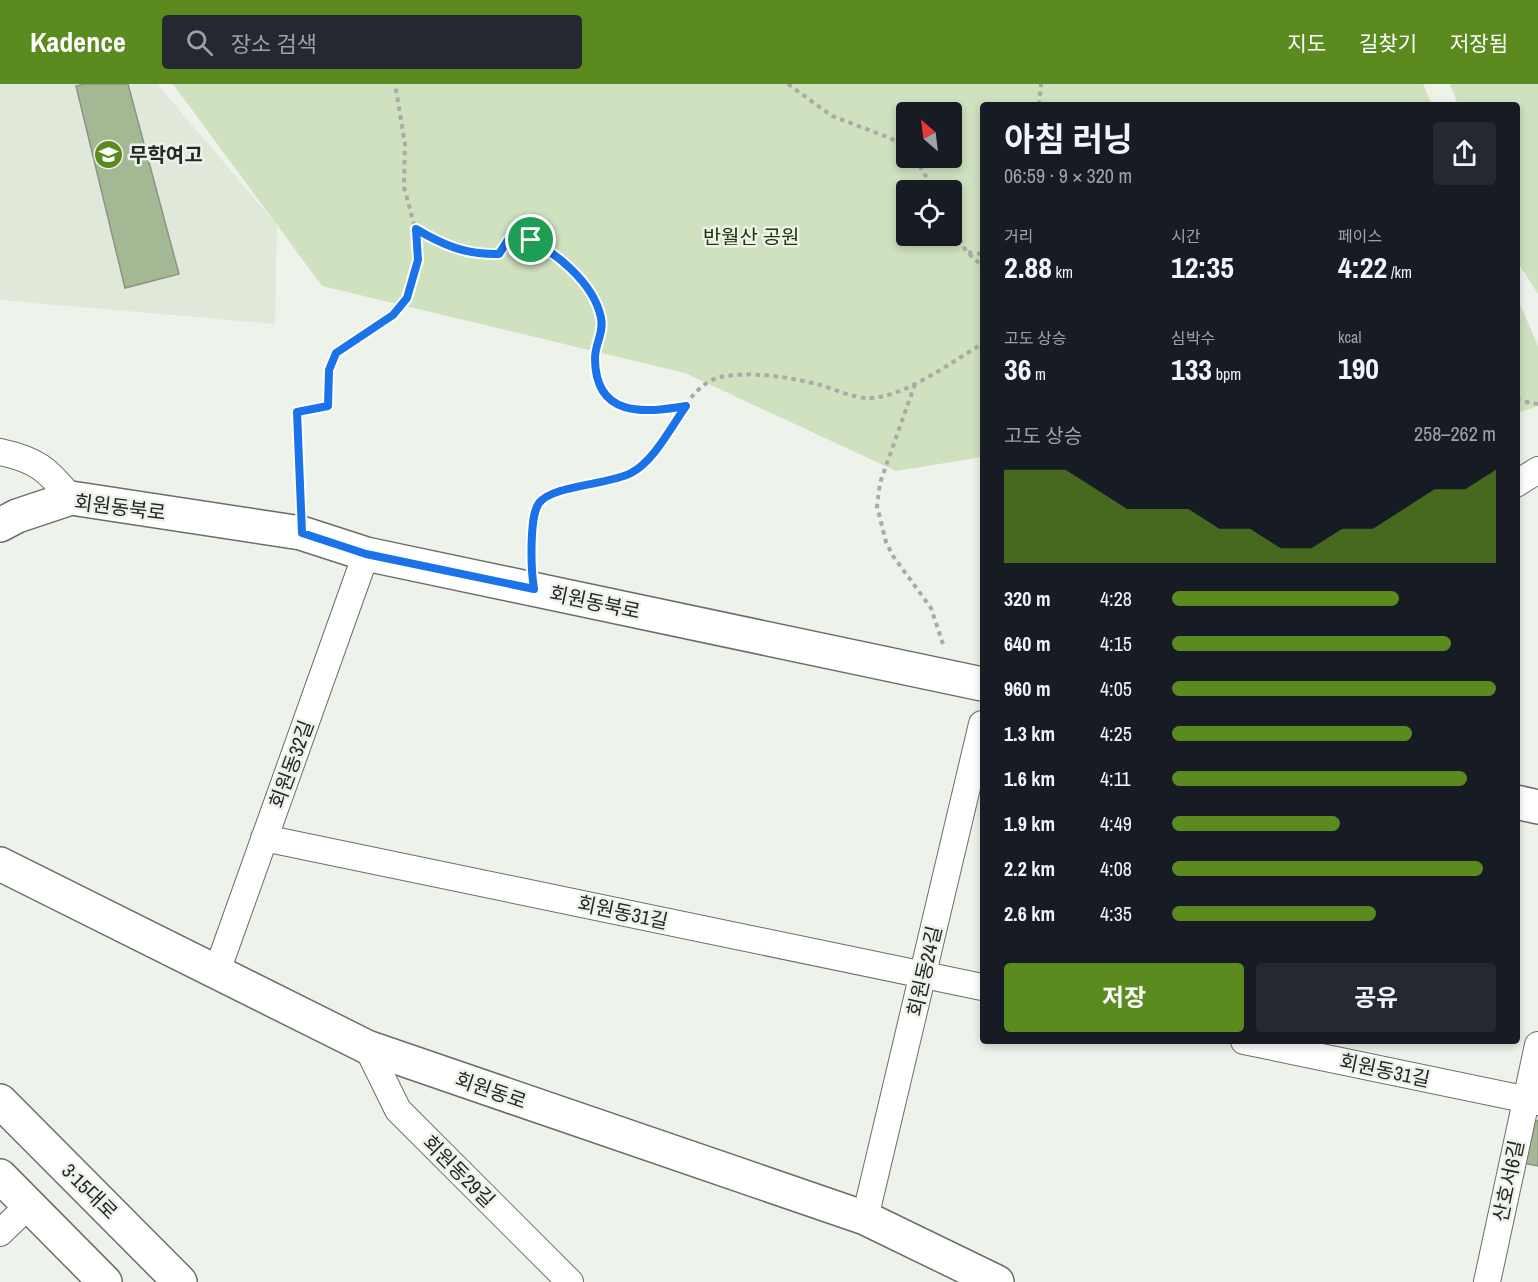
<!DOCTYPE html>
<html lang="ko">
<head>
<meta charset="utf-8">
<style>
	:root { --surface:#171b24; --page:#242831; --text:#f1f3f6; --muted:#9ea1a6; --accent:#5b8a1e }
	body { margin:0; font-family:"Archivo Narrow","Noto Sans KR",sans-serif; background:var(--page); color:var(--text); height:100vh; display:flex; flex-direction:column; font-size:22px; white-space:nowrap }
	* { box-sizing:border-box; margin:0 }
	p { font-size:20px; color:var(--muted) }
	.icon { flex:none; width:33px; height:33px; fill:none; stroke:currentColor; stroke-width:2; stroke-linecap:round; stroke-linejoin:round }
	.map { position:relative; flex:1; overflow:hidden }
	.side { position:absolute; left:980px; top:18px; width:540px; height:942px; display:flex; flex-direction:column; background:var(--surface); border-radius:6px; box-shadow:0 3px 9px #0003 }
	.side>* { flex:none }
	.needle { width:39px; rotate:332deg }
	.tools { position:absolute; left:896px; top:18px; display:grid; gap:12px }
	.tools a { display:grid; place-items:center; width:66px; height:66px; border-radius:6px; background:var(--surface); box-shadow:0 3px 9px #0003; font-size:30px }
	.pin { position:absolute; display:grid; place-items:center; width:51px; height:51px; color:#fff; margin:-26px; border:3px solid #fff; border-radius:50%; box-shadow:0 2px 6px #0007 }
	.round { display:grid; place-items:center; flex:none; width:63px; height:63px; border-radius:6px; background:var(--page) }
	.head { display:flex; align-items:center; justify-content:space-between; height:102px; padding:0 24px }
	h1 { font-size:33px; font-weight:700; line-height:45px }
	.figures { display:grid; grid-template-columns:repeat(3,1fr); gap:9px; height:102px; padding:6px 24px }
	.figures div { display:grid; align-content:center }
	.figures b { font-size:30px; font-weight:700 }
	.figures small { font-size:16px; font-weight:400 }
	.figures p { font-size:16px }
	.chart { height:168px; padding:12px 24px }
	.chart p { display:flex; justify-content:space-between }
	.chart svg { width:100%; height:108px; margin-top:6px; fill:var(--accent); opacity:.7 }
	.button { display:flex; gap:12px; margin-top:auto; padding:12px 24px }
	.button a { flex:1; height:69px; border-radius:6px; background:var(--accent); color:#fff; font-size:24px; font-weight:700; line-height:69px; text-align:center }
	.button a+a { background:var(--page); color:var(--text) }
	ul { padding:0 24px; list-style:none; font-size:20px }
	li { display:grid; grid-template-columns:96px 72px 1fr; align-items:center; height:45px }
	li i { height:15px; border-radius:8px; background:var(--accent) }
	header { display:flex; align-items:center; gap:36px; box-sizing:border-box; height:84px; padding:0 30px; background:var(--accent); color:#fff }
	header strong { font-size:28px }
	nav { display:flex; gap:33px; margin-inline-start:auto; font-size:21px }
	.search { width:420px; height:54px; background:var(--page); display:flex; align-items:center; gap:15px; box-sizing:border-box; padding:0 21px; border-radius:6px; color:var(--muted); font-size:22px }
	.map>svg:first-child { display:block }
	.built { fill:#dfe8d9 }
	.green { fill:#cfe1bf; fill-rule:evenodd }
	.building { fill:#a4b893; stroke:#8e928b; stroke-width:1.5 }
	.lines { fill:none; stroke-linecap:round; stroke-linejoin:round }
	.minor-casing { stroke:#6b6e68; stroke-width:28 }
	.secondary-casing { stroke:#6b6e68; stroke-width:36 }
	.primary-casing { stroke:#6b6e68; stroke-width:36 }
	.path { stroke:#a8aca5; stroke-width:4; stroke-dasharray:4.5 4.5; stroke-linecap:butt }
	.minor { stroke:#fff; stroke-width:26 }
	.secondary { stroke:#fff; stroke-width:33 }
	.primary { stroke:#fff; stroke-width:33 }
	.route-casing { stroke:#fff; stroke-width:12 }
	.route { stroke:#1a73e8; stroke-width:8 }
	.labels { text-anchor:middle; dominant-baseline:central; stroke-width:5; stroke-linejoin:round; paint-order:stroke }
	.poi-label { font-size:20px; font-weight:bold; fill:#252724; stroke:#edf2ea; text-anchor:start }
	.park-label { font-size:20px; fill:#21340a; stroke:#edf2ea }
	.street-label { font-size:20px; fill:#252724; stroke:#edf2ea }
</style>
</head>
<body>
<header>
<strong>Kadence</strong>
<div class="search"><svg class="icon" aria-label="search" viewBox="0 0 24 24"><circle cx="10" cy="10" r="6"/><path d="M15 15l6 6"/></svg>장소 검색</div>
<nav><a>지도</a><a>길찾기</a><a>저장됨</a></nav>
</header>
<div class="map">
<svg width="1538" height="1198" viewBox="0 0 1538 1198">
	<rect width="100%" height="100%" fill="#edf2ea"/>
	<path class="built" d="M0 0H157L277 141 275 240 0 216Z"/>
	<path class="green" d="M173 0H1423L1432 21H982V373L896 387 685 289 322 202ZM951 28V74H906V28ZM951 106V152H906V106Z
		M1450 0H1538V210L1517 177 1516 21H1458Z
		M1517 213 1538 262V322L1517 329Z"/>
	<path class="building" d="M84 0H128L179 190 125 204 76 2Z
		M1538 1036V1082L1523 1079 1532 1039Z"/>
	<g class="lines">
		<defs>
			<path id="minor" d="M0 368C37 376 47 385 71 414
				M1516 400 1538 386
				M264 754 982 903
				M216 890 366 470
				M1244 957 1538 1018
				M367 963 398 1026 570 1198
				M865 1134 982 640
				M0 1149 29 1121
				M1487 1198 1538 961"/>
			<path id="secondary" d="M0 441 17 432 71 414 301 449 366 470 982 600
				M1516 718 1538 723
				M0 780 367 963 865 1134 997 1198"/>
			<path id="primary" d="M0 1017 180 1198
				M0 1092 105 1198"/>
		</defs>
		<use href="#minor" class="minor-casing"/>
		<use href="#secondary" class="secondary-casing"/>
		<use href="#primary" class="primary-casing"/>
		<path class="path" d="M788 0 832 32 890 54 906 63
			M1039 21 1041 0
			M915 74 934 106
			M951 139 966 167 982 182
			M416 145C445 163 465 171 499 170L508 156 519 152C551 163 595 198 601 234 604 249 595 260 595 274 595 334 644 329 686 322
			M968 168 982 170
			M915 300 880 399 877 422 886 458 893 472 931 524 943 560
			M1516 316 1538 320
			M300 419 297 328 328 322 329 286 333 273 349 259 401 224 413 198 418 176 419 159 404 103 405 60 395 0
			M531 475C532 458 528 430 541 417 561 396 610 405 635 386 663 364 686 301 720 293 750 287 791 293 820 301 834 305 853 314 868 314 904 314 951 278 982 260"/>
		<use href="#minor" class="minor"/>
		<use href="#secondary" class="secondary"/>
		<use href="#primary" class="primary"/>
	</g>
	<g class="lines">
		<defs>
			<path id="route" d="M416 145C443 161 466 171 499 170L508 156 519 152C551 163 594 198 601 234 604 249 595 260 595 274 595 334 644 329 686 322 671 343 654 377 631 389 608 401 553 401 539 419 533 428 533 440 532 450 531 469 531 486 534 505L366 470 302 449 297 328 328 322 329 286 336 269 393 231 407 214 418 176Z"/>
		</defs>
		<use href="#route" class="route-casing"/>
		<use href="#route" class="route"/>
	</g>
	<defs>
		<symbol id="school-disc" viewBox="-11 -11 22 22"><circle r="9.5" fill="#5b8a1e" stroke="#edf2ea"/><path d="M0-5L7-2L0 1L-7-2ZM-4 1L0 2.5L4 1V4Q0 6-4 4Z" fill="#fff"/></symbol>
	</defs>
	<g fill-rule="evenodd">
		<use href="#school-disc" x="92" y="54" width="33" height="33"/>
	</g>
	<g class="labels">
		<g class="poi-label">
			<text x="129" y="70">무학여고</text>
		</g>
		<g class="park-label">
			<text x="751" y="152">반월산 공원</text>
		</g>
		<g class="street-label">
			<text transform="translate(120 423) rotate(7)">회원동북로</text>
			<text transform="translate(595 518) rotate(12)">회원동북로</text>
			<text transform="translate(291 680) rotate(-70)">회원동32길</text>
			<text transform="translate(623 828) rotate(12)">회원동31길</text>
			<text transform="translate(924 887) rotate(-77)">회원동24길</text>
			<text transform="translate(1385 986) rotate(12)">회원동31길</text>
			<text transform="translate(491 1006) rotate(19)">회원동로</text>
			<text transform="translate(459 1087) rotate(45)">회원동29길</text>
			<text transform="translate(1508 1097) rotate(-78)">산호서6길</text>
			<text transform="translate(90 1107) rotate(45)">3·15대로</text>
		</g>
	</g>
</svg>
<div class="tools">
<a><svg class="needle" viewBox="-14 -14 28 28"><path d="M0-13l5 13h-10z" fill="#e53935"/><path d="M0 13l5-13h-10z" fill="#9ea1a6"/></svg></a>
<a><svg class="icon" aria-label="locate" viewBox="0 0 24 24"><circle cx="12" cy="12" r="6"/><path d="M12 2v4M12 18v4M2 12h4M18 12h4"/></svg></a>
</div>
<div class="pin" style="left:531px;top:156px;background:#1e9e55"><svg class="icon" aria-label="arrive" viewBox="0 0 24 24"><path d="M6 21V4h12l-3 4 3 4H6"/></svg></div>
<section class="side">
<div class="head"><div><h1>아침 러닝</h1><p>06:59 · 9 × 320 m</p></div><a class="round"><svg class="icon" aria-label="share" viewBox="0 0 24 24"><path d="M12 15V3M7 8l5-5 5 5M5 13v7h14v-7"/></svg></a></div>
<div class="figures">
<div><p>거리</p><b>2.88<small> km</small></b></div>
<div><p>시간</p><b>12:35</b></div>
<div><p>페이스</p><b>4:22<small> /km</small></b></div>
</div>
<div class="figures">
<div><p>고도 상승</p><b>36<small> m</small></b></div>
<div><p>심박수</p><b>133<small> bpm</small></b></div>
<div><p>kcal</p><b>190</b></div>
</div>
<div class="chart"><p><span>고도 상승</span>258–262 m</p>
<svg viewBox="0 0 160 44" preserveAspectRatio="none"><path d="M0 44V6L10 6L20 6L30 14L40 22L50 22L60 22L70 30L80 30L90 38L100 38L110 30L120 30L130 22L140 14L150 14L160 6V44z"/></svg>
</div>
<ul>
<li><b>320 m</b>4:28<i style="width:70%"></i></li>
<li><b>640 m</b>4:15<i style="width:86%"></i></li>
<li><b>960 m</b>4:05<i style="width:100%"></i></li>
<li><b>1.3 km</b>4:25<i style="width:74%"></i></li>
<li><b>1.6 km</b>4:11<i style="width:91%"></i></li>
<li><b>1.9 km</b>4:49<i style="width:52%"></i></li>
<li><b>2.2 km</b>4:08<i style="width:96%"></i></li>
<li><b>2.6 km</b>4:35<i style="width:63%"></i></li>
</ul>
<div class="button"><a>저장</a><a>공유</a></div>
</section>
</div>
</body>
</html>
